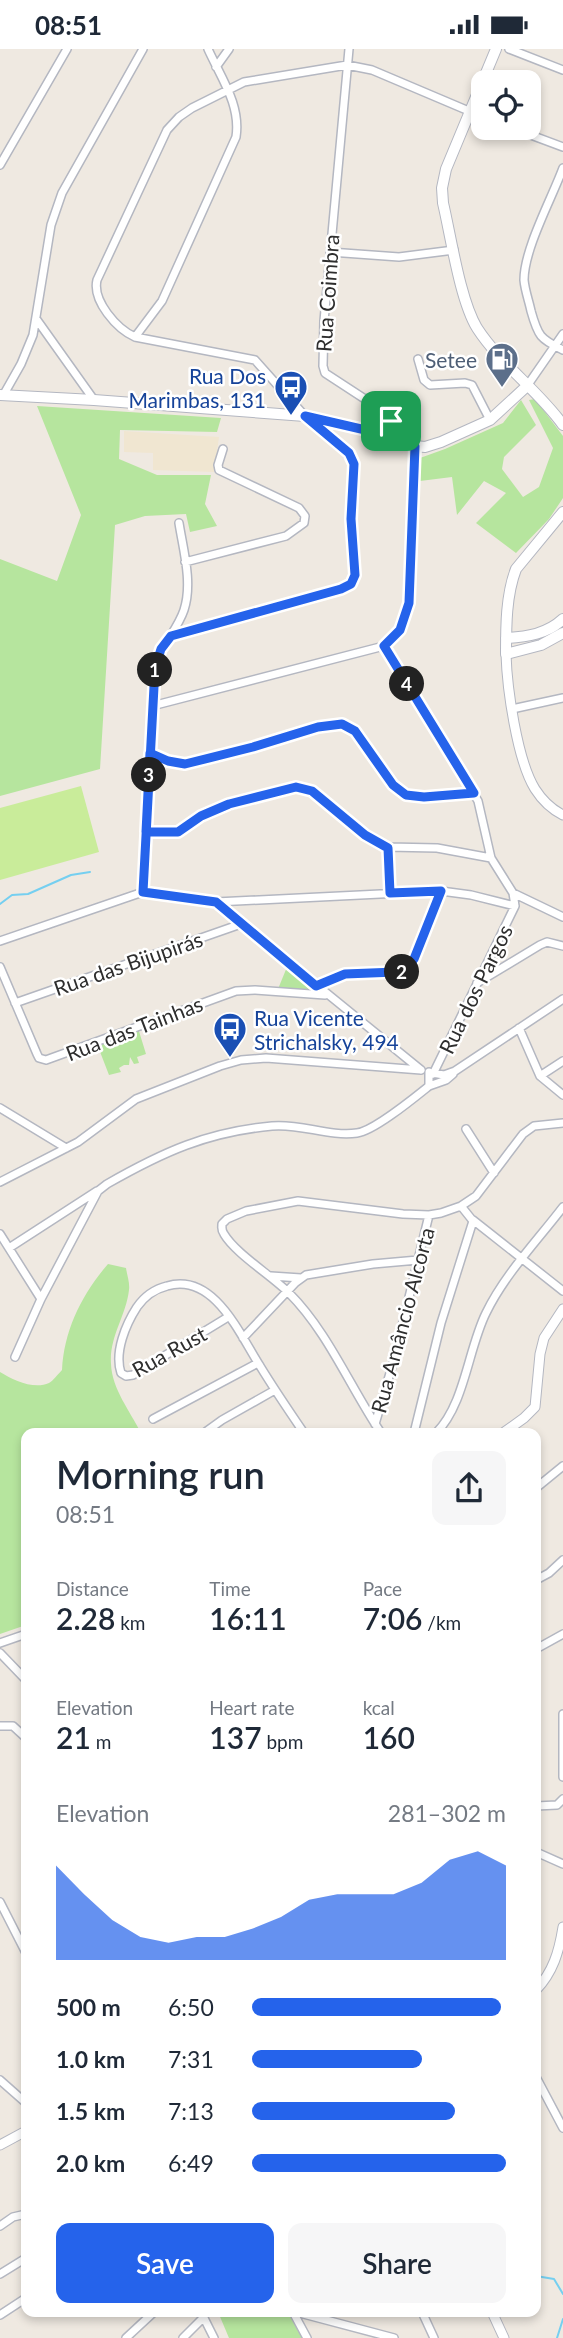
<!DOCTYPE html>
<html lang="en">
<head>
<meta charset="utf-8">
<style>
	:root { --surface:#fff; --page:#f6f6f7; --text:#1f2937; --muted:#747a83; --accent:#2563eb }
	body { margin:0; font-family:Lato,sans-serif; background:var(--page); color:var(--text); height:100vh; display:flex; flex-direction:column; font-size:26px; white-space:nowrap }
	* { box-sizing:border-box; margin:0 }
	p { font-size:23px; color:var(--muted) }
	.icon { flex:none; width:38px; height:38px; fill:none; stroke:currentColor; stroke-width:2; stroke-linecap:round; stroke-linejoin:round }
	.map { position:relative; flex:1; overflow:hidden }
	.side { position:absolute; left:21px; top:1379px; width:520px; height:889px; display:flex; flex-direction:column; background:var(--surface); border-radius:14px; box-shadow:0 4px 10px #0003 }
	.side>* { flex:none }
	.controls { position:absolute; left:471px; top:21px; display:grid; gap:14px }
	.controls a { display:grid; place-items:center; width:70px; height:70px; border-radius:14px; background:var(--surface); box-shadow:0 4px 10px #0003; font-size:35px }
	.pin { position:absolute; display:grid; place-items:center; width:60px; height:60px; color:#fff; margin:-30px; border-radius:14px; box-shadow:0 4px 10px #0006 }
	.km { position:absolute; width:35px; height:35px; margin:-18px; border-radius:50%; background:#222; color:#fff; font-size:19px; line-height:35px; text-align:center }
	.round { display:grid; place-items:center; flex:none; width:74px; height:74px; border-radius:14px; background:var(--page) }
	.summary { display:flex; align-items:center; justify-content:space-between; height:119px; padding:0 35px }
	h1 { font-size:38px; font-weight:600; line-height:52px }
	.stats { display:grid; grid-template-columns:repeat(3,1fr); gap:10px; height:119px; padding:7px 35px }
	.stats div { display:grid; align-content:center }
	.stats b { font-size:30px; font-weight:600 }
	.stats small { font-size:19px; font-weight:400 }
	.stats p { font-size:19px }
	.chart { height:196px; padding:14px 35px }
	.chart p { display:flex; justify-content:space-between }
	.chart svg { width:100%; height:126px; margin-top:7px; fill:var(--accent); opacity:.7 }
	.primary-button { display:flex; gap:14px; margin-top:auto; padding:14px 35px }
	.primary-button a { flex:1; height:80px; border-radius:14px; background:var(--accent); color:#fff; font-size:28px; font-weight:600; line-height:80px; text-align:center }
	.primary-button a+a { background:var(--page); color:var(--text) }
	ul { padding:0 35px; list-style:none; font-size:23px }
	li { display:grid; grid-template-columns:112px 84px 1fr; align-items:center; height:52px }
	li i { height:18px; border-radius:9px; background:var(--accent) }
	.status { display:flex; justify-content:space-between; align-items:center; height:49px; padding:0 35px; background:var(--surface); direction:ltr }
	.status svg { height:19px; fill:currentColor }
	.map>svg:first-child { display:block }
	.education { fill:#f0e6d1 }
	.green { fill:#b6e59e }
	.pitch { fill:#c9ec9a }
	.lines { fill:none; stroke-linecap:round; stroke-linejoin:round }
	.stream { stroke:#75cff0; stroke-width:2 }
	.minor-casing { stroke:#b4b7c1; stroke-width:10 }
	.tertiary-casing { stroke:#b4b7c1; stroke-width:11 }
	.secondary-casing { stroke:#b4b7c1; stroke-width:12 }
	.minor { stroke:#fff; stroke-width:7 }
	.tertiary { stroke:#fff; stroke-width:9 }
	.secondary { stroke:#fff; stroke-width:10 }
	.route-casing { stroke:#fff; stroke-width:14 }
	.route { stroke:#2563eb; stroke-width:9 }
	.labels { text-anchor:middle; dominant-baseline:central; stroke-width:5; stroke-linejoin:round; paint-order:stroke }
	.street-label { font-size:21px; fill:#2e2e2e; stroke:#fff }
	.service-label { font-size:21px; fill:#4e5e75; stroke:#fff; text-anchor:end }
	.transit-label { font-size:21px; fill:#164399; stroke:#fff; text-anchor:end }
</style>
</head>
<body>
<div class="status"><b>08:51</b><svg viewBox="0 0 49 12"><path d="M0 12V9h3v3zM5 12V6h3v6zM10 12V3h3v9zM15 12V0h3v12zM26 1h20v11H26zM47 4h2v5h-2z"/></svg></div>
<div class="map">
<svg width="563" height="2289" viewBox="0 0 563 2289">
	<rect width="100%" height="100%" fill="#efe9e1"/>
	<path class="education" d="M124 382 219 388 214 423 153 421V404L124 403Z"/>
	<path class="green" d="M535 350 563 387V449L549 470 516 504 476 474 506 444 484 432 457 466 452 428 420 432V409L445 400 503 374 521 351 536 376 504 408 502 420 523 448 539 438 553 399 529 351Z
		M37 357 221 369 217 383 120 381 119 410 157 426H211L205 455 217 477 190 483 186 465 145 467 115 476 100 720 0 747V510L57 532 81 466Z
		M287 918 310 941 278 940Z
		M138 979 146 1005 137 1008 139 1014 134 1015 130 1008 129 1016H124L119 1019 121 1023 109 1026 97 995Z
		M108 1215 126 1219C127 1226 130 1234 129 1241 126 1267 109 1288 111 1315 112 1340 130 1362 141 1384H26V1576L0 1585V1323C13 1331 34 1341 49 1334 53 1332 58 1325 62 1321 64 1281 82 1245 108 1215Z
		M218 2263H292L303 2289H229Z"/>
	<path class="pitch" d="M81 737 99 803 0 831V759Z"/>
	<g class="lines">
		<path class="stream" d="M0 855 12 846 28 845 71 826 90 823
			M536 2227 554 2230 563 2245
			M557 2289 563 2270"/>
		<defs>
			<path id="minor" d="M509 0 563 21
				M216 18 229 0
				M512 79 563 98
				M0 116 67 0
				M563 119C552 149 524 200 524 231 525 242 529 252 531 262 538 287 540 290 563 301
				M330 203 399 208 454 201
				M37 271 94 351
				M135 288 162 252 236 88C241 56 221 29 208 0
				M418 310 424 331 430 336 465 334 472 336 490 371
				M527 337 563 285
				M4 345 21 315 33 286 51 176 62 144 143 0
				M185 513 286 487 304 474 305 467 299 459 219 421 218 416 223 400
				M171 587 341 540 354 531 356 518 351 470 354 415 349 404 305 367 255 311 135 288C117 280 92 252 97 231L167 81 179 68 192 59 244 33 347 16 372 21 483 68
				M384 597 478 752 491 809 513 844 515 857 433 1025
				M152 657 384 597 400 581 409 554 415 397 374 356 325 324 323 317 324 272 349 0
				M512 660 563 649
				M150 704 168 712 185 715 329 676C372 670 373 730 404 745 421 753 455 746 474 744
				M146 783H178L211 762 288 740 302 739 312 742 365 786 388 798 437 799 491 809
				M388 798 390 844
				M143 843 155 619C160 597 177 582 184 561 193 534 183 500 179 474
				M513 844 563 868
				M216 854 421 1021
				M0 892 143 843 216 853 441 842 471 846 515 857
				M0 918 37 1005 39 1009 46 1011 236 942 255 941 325 946
				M477 934 540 896 547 893 563 897
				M316 937 345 925 396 923 406 920 414 910 441 842
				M15 954 241 875
				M519 979 540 1027 563 1046
				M432 1024 444 1026 455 1022 563 950
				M540 1027 563 1012
				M429 1037 446 1031 453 1025
				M0 1059 66 1099
				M466 1080 494 1124
				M0 1133 78 1093 136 1050 220 1017 241 1011 266 1009 421 1021
				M473 1171 563 1242
				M0 1185 41 1250
				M9 1199 97 1142
				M271 1227 301 1229
				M228 1268 133 1326 126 1327 121 1324C114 1303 126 1275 137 1258 144 1248 155 1240 167 1237 214 1223 240 1286 260 1317 274 1340 289 1362 304 1384
				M243 1289 295 1234 306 1226 373 1215 418 1211
				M15 1308 41 1250 98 1142 107 1135C163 1103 207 1083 272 1077 300 1074 329 1088 357 1084 374 1082 414 1049 429 1037V1023
				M153 1370 258 1314
				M375 1375 393 1314 429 1166
				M204 1384 222 1371 275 1341
				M381 1384C350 1338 328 1283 289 1244 272 1227 235 1204 224 1185 221 1181 222 1180 222 1175L227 1170 246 1162 298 1152 403 1165 429 1166 441 1164 461 1157 476 1147 523 1085 534 1077 563 1074
				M414 1384 441 1274 473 1172 461 1157
				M436 1384C465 1355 468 1300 486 1264 505 1225 537 1192 563 1158
				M536 1439 563 1417
				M536 1531 549 1524 563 1511
				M0 1594 26 1585
				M536 1600 563 1585
				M0 1604 26 1631
				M563 1665V1728
				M0 1677H13L26 1689
				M536 1757 557 1756 563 1750
				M536 1803 563 1815
				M0 1853 26 1904
				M536 2028 563 2079
				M0 2031 26 2054
				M0 2177 13 2168 26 2165
				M0 2225 26 2209
				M201 2263 214 2289
				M293 2263 307 2289
				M296 2263 394 2289
				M422 2263 434 2289
				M0 2266 26 2249
				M126 2289 154 2263
				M183 2289 204 2268"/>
			<path id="tertiary" d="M506 605C507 639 517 711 535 740 542 751 551 760 563 766
				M503 1384 524 1369 535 1358 540 1305 544 1289 563 1260
				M536 1941C553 1923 559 1903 563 1878
				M0 2096 26 2082
				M492 2263 504 2289"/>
			<path id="secondary" d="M496 0 446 120 442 139 443 154C451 188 460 251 477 279 501 316 538 341 563 376
				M0 346 94 351 305 367 387 386 415 397 425 398 441 393 490 371 527 337
				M387 386 391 372
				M563 463 516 520C506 546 506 577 506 605L541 596 563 584
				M506 589C527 588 547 585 563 570"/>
		</defs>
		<use href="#minor" class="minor-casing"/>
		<use href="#tertiary" class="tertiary-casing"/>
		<use href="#secondary" class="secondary-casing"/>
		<use href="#minor" class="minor"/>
		<use href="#tertiary" class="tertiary"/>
		<use href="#secondary" class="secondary"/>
	</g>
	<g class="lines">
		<defs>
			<path id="route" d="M391 372 387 386 305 367 349 404 354 415 351 470 355 526 351 535 341 540 171 587 161 600 155 619 143 843 216 853 316 937 345 925 396 923 406 920 414 910 441 842 390 844 388 799 365 786 312 742 296 738 229 755 201 767 178 783H146L150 704 168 712 185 715 253 698 318 678 342 675 355 682 393 736 406 746 424 748 474 744 384 597 400 581 409 554 415 397 391 372"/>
		</defs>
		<use href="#route" class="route-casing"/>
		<use href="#route" class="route"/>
	</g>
	<defs>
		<symbol id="fuel-pin" viewBox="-11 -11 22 30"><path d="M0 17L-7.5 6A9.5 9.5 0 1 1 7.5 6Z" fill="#5c6f8a" stroke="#fff"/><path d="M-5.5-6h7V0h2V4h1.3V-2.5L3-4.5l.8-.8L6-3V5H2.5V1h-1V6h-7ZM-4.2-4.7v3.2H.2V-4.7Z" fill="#fff"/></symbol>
		<symbol id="bus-pin" viewBox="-11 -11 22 30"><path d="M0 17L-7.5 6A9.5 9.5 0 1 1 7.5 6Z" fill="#1a4fb4" stroke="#fff"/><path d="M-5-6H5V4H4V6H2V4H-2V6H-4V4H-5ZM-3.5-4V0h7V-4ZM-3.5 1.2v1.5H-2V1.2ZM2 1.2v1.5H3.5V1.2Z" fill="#fff"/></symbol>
	</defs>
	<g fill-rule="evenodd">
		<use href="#fuel-pin" x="483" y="291" width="38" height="52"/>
		<use href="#bus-pin" x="272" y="319" width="38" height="52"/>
		<use href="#bus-pin" x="211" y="961" width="38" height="52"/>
	</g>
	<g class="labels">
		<g class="street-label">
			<text transform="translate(327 244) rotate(-86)">Rua Coimbra</text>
			<text transform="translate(128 914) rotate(-19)">Rua das Bijupirás</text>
			<text transform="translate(475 940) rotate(-64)">Rua dos Pargos</text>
			<text transform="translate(134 979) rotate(-21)">Rua das Tainhas</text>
			<text transform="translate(402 1271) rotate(-75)">Rua Amâncio Alcorta</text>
			<text transform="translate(169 1302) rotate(-29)">Rua Rust</text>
		</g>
		<g class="service-label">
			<text x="477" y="310">Setee</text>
		</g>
		<g class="transit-label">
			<text x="266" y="326">Rua Dos<tspan x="266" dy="24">Marimbas, 131</tspan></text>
			<text x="254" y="968" text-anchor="start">Rua Vicente<tspan x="254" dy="24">Strichalsky, 494</tspan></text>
		</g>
	</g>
</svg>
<div class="controls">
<a><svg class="icon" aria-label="locate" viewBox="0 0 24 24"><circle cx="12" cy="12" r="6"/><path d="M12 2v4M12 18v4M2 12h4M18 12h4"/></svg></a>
</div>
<div class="pin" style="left:391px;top:372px;background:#1e9e55"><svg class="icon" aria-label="arrive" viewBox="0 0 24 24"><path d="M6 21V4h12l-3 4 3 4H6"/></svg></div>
<b class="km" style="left:155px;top:621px">1</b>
<b class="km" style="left:402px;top:923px">2</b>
<b class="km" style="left:149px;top:726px">3</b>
<b class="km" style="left:407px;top:635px">4</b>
<section class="side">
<div class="summary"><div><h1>Morning run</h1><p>08:51</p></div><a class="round"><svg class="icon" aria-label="share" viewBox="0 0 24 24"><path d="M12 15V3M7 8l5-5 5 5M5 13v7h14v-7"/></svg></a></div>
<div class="stats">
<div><p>Distance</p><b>2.28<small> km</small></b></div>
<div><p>Time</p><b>16:11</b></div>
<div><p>Pace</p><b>7:06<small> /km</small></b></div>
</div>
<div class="stats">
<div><p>Elevation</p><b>21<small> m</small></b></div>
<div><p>Heart rate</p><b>137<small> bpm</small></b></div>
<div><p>kcal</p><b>160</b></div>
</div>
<div class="chart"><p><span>Elevation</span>281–302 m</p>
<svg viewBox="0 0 160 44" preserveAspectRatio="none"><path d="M0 44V11L10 21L20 30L30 36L40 38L50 36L60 36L70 33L80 29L90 23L100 21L110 21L120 21L130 17L140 9L150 6L160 11V44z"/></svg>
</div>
<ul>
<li><b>500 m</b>6:50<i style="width:98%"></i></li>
<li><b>1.0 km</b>7:31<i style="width:67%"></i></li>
<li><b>1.5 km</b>7:13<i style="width:80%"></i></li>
<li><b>2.0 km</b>6:49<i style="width:100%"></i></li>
</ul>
<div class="primary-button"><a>Save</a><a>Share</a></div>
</section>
</div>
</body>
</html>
